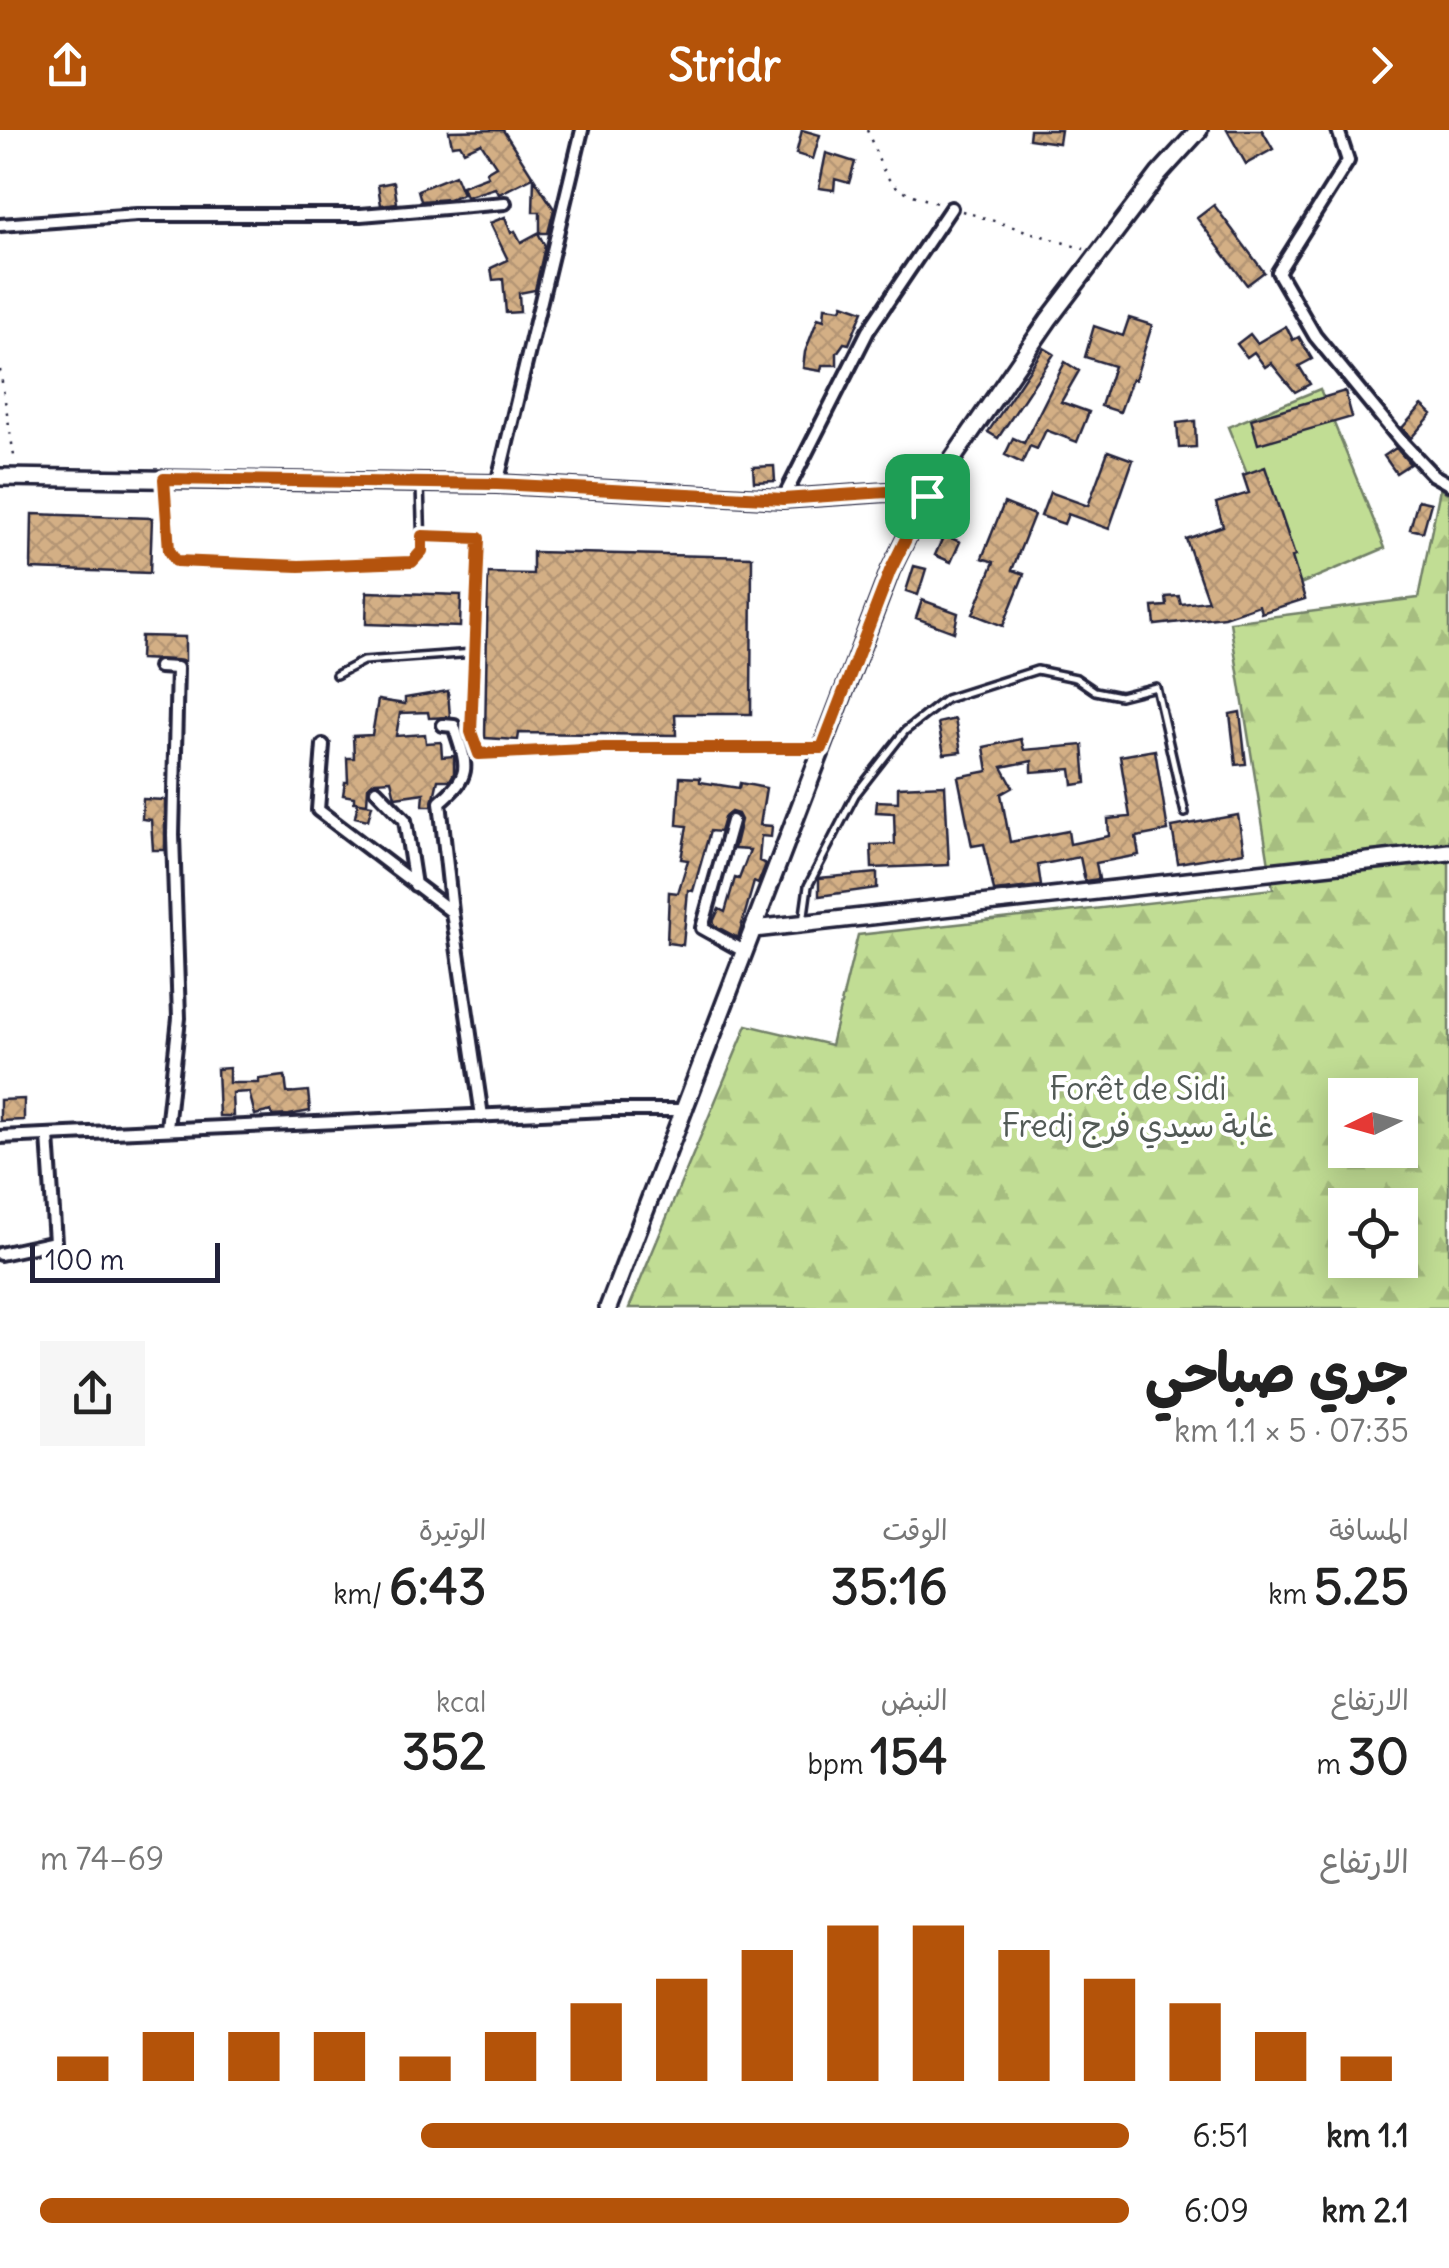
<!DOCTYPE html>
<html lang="ar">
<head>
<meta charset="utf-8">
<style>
	:root { --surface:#fff; --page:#f6f6f6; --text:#222; --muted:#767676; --accent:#b45309 }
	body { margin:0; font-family:Delius,"Playpen Sans Arabic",sans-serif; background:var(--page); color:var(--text); direction:rtl; height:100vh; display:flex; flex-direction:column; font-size:38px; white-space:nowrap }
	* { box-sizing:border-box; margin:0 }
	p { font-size:32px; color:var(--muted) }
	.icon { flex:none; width:55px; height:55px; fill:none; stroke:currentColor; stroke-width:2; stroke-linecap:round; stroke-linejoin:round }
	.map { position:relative; height:1178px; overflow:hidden; direction:ltr }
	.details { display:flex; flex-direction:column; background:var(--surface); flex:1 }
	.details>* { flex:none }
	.needle { width:65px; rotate:265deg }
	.fabs { position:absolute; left:1328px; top:948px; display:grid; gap:20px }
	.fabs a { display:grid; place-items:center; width:90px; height:90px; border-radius:0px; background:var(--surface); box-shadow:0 5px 25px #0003; font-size:50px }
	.scale { position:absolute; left:30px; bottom:25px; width:190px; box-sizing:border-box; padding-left:10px; border:5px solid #22223b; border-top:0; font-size:28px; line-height:35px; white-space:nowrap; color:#22223b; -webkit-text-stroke:8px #fff; paint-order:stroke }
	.pin { position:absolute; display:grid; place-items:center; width:85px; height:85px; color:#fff; margin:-42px; border-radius:20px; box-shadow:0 5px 15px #0006 }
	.round { display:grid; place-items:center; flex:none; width:105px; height:105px; border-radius:0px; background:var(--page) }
	.overview { display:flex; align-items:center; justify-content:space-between; height:170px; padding:0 40px }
	h1 { font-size:55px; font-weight:700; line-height:75px }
	.metrics { display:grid; grid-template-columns:repeat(3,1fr); gap:15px; height:170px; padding:10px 40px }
	.metrics div { display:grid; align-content:center }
	.metrics b { font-size:50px; font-weight:700 }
	.metrics small { font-size:28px; font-weight:400 }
	.metrics p { font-size:28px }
	.chart { height:280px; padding:20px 40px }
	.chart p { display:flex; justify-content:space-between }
	.chart svg { width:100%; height:180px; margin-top:10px; stroke:var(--accent); stroke-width:6 }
	ul { padding:0 40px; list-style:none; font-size:32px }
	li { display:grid; grid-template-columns:160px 120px 1fr; align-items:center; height:75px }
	li i { height:25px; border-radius:12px; background:var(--accent) }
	header { display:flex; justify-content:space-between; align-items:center; height:130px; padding:0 40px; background:var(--accent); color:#fff; font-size:45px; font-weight:700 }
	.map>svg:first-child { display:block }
	.green { fill:#c1dd94; stroke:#728068; stroke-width:2.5 }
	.forest { fill:url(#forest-firs); stroke:#728068; stroke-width:2.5; fill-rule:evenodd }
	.building { fill:url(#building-cross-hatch); stroke:#22223b; stroke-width:2.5 }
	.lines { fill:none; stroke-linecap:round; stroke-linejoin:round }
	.lane-casing { stroke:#22223b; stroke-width:12 }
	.street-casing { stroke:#22223b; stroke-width:18 }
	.secondary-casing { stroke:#22223b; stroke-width:22 }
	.path { stroke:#22223b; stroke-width:2.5; stroke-dasharray:2.5 8; stroke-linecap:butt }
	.lane { stroke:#fff; stroke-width:5 }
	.street { stroke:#fff; stroke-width:10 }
	.secondary { stroke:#fff; stroke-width:15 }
	.route-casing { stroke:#fff; stroke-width:20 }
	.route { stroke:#b45309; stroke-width:12 }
	.labels { text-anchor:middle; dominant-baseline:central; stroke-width:8; stroke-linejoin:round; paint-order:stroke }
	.park-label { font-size:32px; fill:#525a56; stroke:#fff }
</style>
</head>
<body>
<header><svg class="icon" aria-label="forward" viewBox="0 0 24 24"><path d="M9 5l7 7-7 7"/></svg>Stridr<svg class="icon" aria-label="share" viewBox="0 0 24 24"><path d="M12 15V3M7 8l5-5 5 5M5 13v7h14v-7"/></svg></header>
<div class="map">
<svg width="1449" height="1178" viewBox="0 0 1449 1178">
	<defs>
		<pattern id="forest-firs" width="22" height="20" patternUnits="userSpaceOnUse" patternTransform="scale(2.5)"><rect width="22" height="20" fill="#c1dd94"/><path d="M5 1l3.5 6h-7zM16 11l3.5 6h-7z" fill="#a6bd80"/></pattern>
		<pattern id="building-cross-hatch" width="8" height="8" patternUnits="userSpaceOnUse" patternTransform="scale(2.5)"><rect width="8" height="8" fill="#d3af85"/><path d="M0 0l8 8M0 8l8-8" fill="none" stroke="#b59674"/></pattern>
	</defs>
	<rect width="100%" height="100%" fill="#fff"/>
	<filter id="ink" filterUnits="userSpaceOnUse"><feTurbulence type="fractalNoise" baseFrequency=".01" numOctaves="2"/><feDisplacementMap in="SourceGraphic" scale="20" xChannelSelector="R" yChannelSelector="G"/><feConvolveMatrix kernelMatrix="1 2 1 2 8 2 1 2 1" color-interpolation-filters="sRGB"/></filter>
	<g filter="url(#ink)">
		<path class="green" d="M1320 259 1385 418 1293 457 1228 297Z"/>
		<path class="forest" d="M1440 359 1449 364V1178H629L747 895 831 915 858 805 1273 759 1230 492 1418 468ZM1345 965H1400V1020H1345ZM1345 1075H1400V1130H1345Z"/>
		<path class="building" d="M503 0 533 47 499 64 495 58 466 67 462 56 488 46 486 42 496 36 481 13 464 21 460 14 452 15 449 1Z
			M802 0 820 5 813 29 796 24Z
			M1030 0H1061L1059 13 1029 9Z
			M1227 0H1262L1273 19 1246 34Z
			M826 23 855 32 849 53 835 49 834 60 819 58Z
			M455 45 463 64 449 69 421 71 418 60Z
			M534 48 554 79 548 103H540V82H533Z
			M394 52 397 73 381 75 378 55Z
			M1214 75 1264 142 1247 155 1197 88Z
			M505 87 511 103 515 101 521 112 538 103 545 116 535 160 519 163 520 182 506 183 503 149 493 150 491 138 508 130 490 93Z
			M843 174 863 181 849 214 844 213 837 223V235H822L821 241 803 238 805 222 818 188 824 190 825 177 841 179Z
			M1129 188 1152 195 1135 250 1132 249 1120 282 1101 276 1114 236 1085 227 1094 196 1123 206Z
			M1286 196 1293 210 1299 207 1312 229 1299 236 1310 254 1295 262 1271 233 1265 237 1254 222 1247 227 1237 214 1250 204 1257 213Z
			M1044 218 1054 224 998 308 988 302Z
			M1065 232 1079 241 1061 272 1089 282 1077 312 1046 300 1037 319 1030 316 1022 333 1005 325 1013 308 1024 313Z
			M1345 261 1352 287 1258 314 1251 289Z
			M1422 275 1432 284 1411 308 1402 298Z
			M1195 291 1196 317 1179 318 1177 293Z
			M1396 318 1410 334 1396 343 1384 326Z
			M1108 321 1133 330 1109 399 1068 384 1064 394 1041 386 1050 362 1088 376Z
			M774 336 775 351 754 352 753 337Z
			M1265 337 1295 426 1292 427 1305 469 1261 483 1259 475 1224 487 1155 495 1153 477 1167 476 1166 467 1179 466 1181 474 1208 471 1186 409 1223 396 1216 373 1249 363 1243 345Z
			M938 370 950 376 947 383 957 388 952 398 930 387Z
			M1418 370 1431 373 1423 402 1410 399Z
			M1004 373 1034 385 1012 440 1024 444 1003 496 973 484 994 432 982 428Z
			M32 384 152 388 150 443 31 439Z
			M944 405 960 412 951 432 935 425Z
			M533 422 752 427 751 584H675L676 605 519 603 518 610 485 608 488 443 533 444Z
			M914 436 926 439 918 465 906 461Z
			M367 462 461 465 460 497 366 494Z
			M922 470 958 483 954 502 916 488Z
			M141 506 185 507V531L140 529Z
			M448 561 450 587 429 588 428 582 400 583 396 606 425 604 426 613 441 612 442 627 454 626V643L450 650H438L432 676H423L424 663 395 667 391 650 375 651 368 657 367 674 360 673 372 675 368 690 355 687 358 672H354V667L343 665 345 652H348L347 628H354L353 606 372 605 378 570 405 574V568Z
			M1240 582 1246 634 1236 635 1230 584Z
			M955 589 961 622 944 624 938 593Z
			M1021 609 1024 620 1083 615 1086 653 1073 655 1071 639 1032 642V631L1002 637 1013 657 1001 664 1010 712 1068 701 1070 714 1109 706 1108 689 1130 687 1120 626 1155 620 1168 701 1136 707 1139 725 1096 733 1099 749 1085 751 1080 727 1038 735 1041 756 994 761 984 714 972 716 958 647 988 641 984 617Z
			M680 647 700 648V652L739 658 740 653 766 658 760 695 772 696 771 707 761 706 759 731 766 734 758 754 754 752 738 808 712 794 719 779 725 782 735 748 739 749 750 720 734 719 741 690 738 684 731 682 724 688 720 702 710 701 693 761 688 760 683 815 667 813 669 762 678 763 688 730 681 729 687 696 677 695Z
			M945 655 949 735 872 738 871 715 895 714 894 683 876 682 877 671 898 672V657Z
			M143 669 165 670V720H153L151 690 142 689Z
			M1238 685 1244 722 1178 733 1172 697Z
			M877 743V758L819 766V748Z
			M229 938V953H259V949L285 946 287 963 308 961 310 981 289 985 273 986 271 981 255 985 249 962 232 963 233 986H219L217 939Z
			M24 969V990L0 991V970Z"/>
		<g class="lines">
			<defs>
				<path id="lane" d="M164 351 169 421 177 431 299 436 412 432 422 421 420 355
					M422 406 479 408 471 602 479 623 604 618H817
					M336 545 363 531 474 523
					M803 792 808 756 855 665 905 601 946 569 1037 540 1076 548 1095 561 1120 566 1156 557 1185 683"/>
				<path id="street" d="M1338 0 1348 31 1278 142 1315 206 1401 311 1433 345 1449 354
					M0 95 137 85H361L505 73
					M497 354 582 0
					M783 369 868 201 951 78
					M159 537 177 538 173 705 179 888 167 998
					M443 595 454 596C467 636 473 644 440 672L452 782 482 986
					M323 615 318 680 452 782
					M376 660 405 690 415 755
					M732 691 702 798 745 822
					M0 1007 607 980H685
					M0 1124 55 1112 48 1006"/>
				<path id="secondary" d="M0 347 497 354 783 369 887 362 927 366
					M754 799 1449 722
					M608 1178 890 441 927 366 1049 189 1159 44 1199 0"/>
			</defs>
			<use href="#lane" class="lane-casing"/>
			<use href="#street" class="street-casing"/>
			<use href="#secondary" class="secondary-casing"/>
			<path class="path" d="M867 0C889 54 882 56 940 74
				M962 81 1084 119
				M0 240 15 332"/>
			<use href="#lane" class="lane"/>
			<use href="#street" class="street"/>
			<use href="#secondary" class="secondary"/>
		</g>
	</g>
	<g class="lines" filter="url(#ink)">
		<defs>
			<path id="route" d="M164 349 497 354 783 369 886 362 927 366 890 441 822 618H604L479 624 471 602 479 408 422 406V421L412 432 299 436 176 431 169 420Z"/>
		</defs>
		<use href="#route" class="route-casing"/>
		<use href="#route" class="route"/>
	</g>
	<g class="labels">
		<g class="park-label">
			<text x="1138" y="958">Forêt de Sidi<tspan x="1138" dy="37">Fredj غابة سيدي فرج</tspan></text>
		</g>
	</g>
</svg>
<div class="fabs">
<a><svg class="needle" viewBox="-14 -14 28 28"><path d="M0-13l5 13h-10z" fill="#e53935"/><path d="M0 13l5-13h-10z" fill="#767676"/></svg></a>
<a><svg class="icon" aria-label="locate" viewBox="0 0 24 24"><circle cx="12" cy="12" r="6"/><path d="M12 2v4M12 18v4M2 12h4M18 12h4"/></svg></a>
</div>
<div class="scale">100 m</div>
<div class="pin" style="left:927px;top:366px;background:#1e9e55"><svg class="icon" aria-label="arrive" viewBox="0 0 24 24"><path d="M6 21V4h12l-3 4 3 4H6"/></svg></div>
</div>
<section class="details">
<div class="overview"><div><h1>جري صباحي</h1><p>07:35 · 5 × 1.1 km</p></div><a class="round"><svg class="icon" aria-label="share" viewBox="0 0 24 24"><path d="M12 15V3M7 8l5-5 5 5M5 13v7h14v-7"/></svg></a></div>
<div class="metrics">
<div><p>المسافة</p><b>5.25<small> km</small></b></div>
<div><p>الوقت</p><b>35:16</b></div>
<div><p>الوتيرة</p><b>6:43<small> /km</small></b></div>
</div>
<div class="metrics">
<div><p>الارتفاع</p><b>30<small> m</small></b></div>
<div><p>النبض</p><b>154<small> bpm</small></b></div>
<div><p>kcal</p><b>352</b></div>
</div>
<div class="chart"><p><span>الارتفاع</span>69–74 m</p>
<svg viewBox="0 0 160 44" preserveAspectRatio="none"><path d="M5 44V38M15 44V32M25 44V32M35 44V32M45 44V38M55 44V32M65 44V25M75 44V19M85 44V12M95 44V6M105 44V6M115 44V12M125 44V19M135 44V25M145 44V32M155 44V38"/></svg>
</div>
<ul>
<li><b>1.1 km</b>6:51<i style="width:65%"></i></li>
<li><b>2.1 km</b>6:09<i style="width:100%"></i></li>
</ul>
</section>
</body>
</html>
